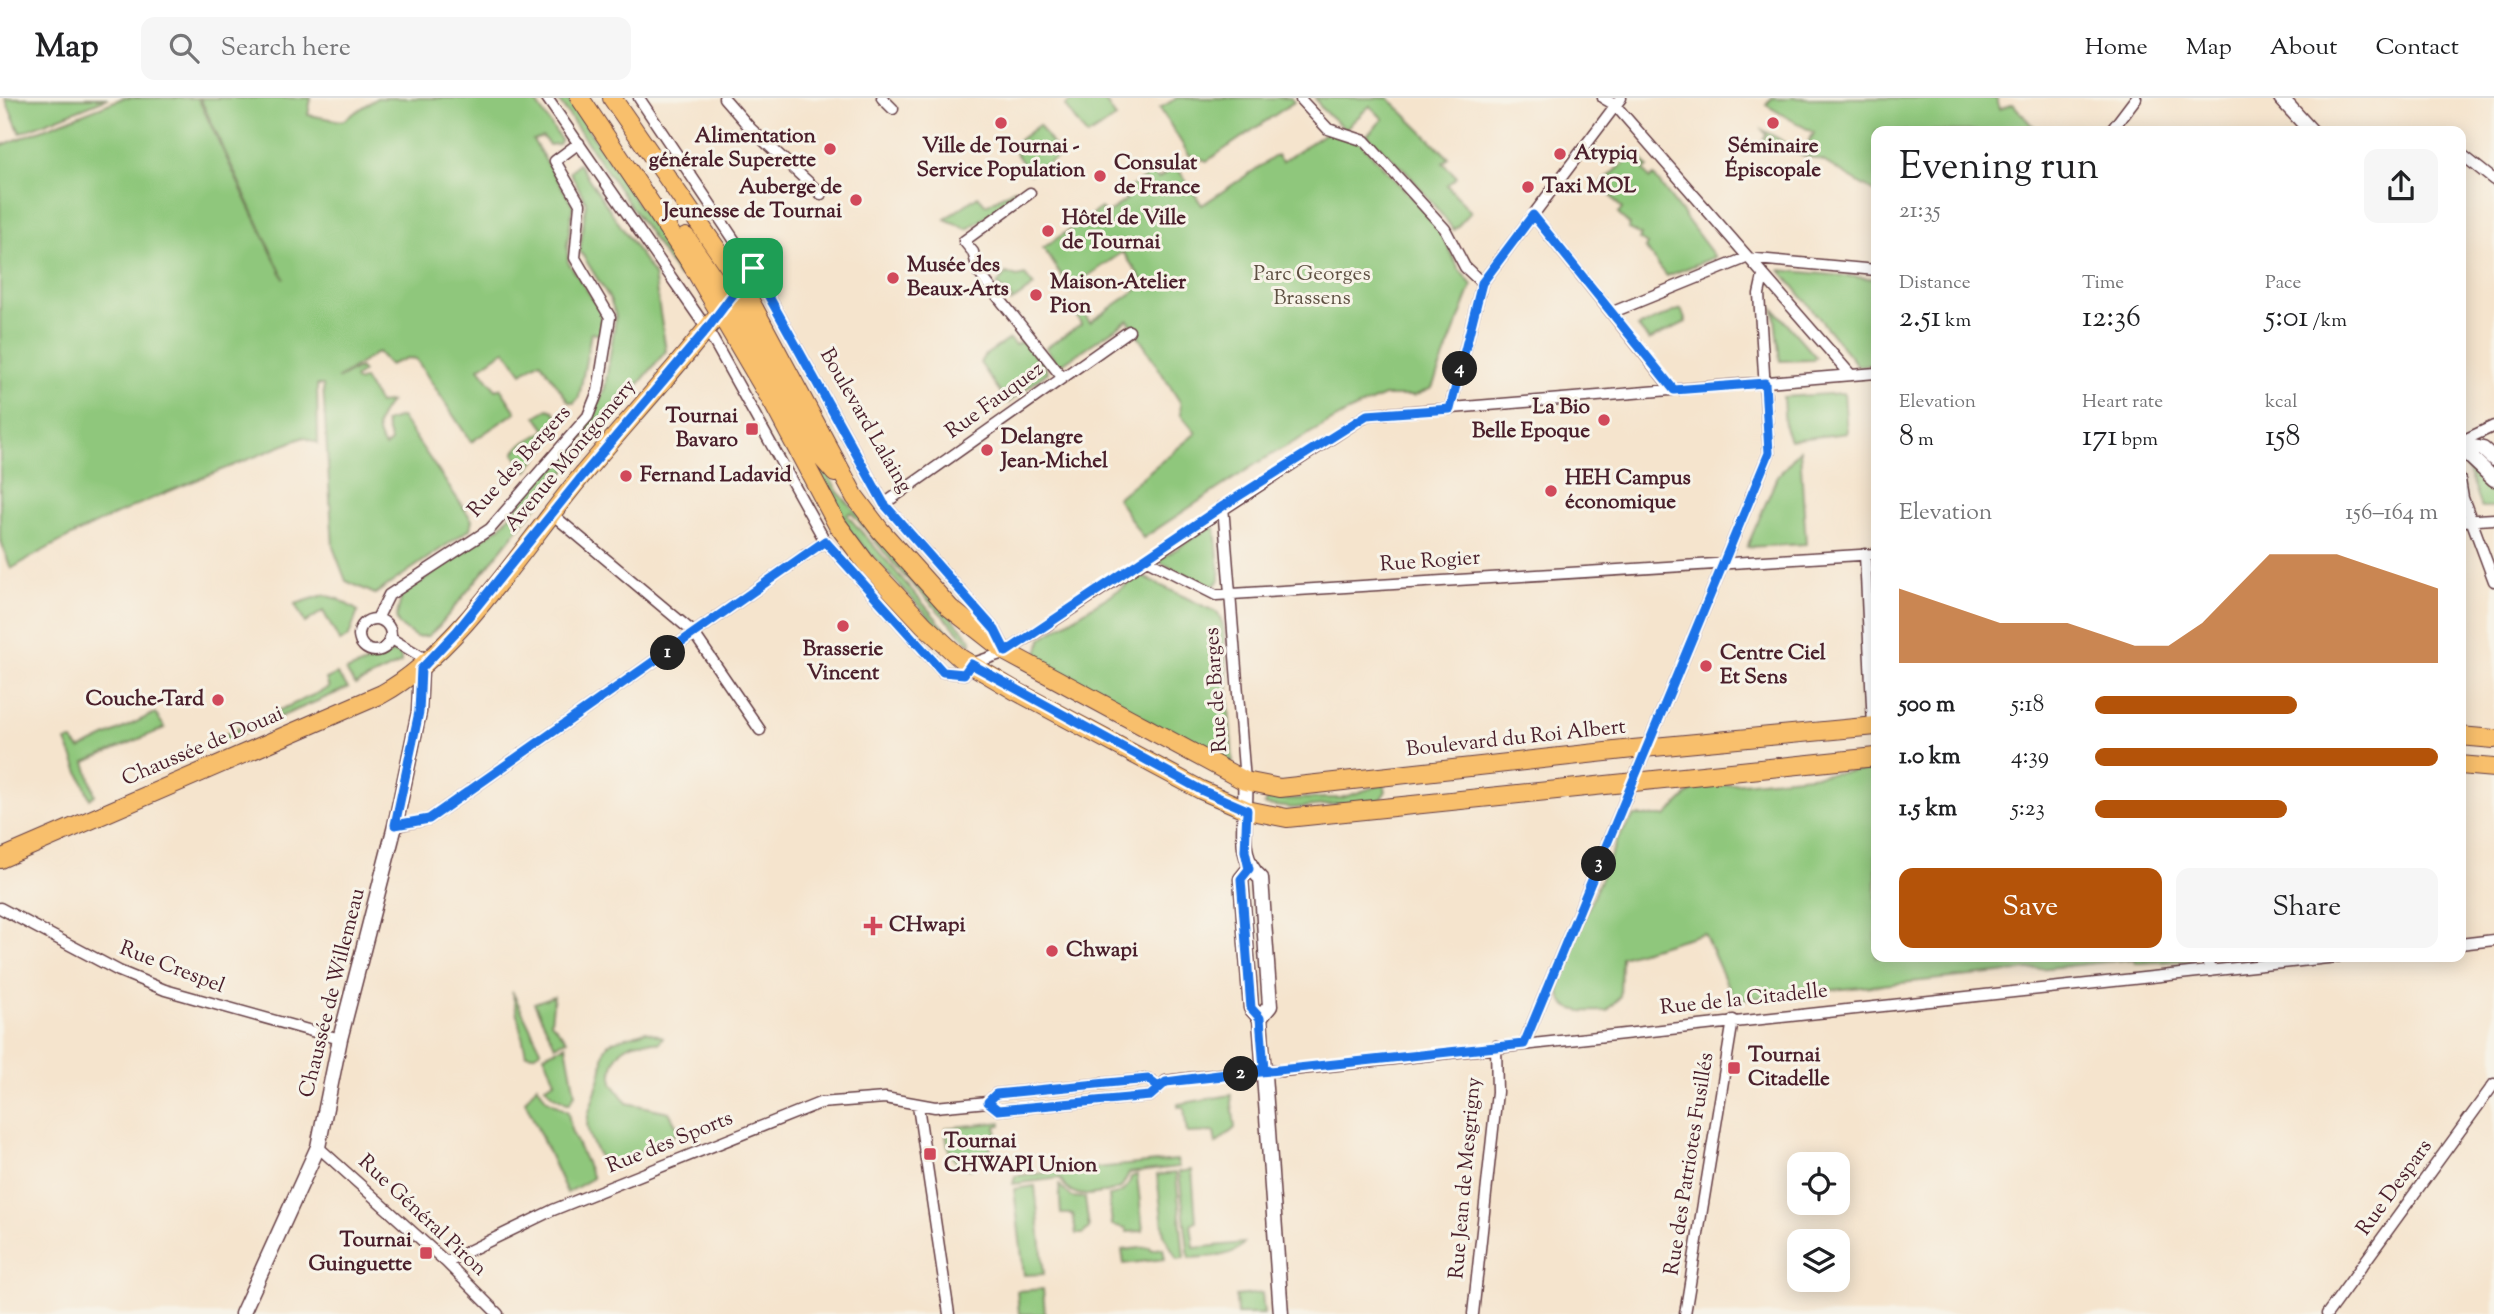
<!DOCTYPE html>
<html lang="en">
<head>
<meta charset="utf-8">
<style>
	:root { --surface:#fff; --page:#f6f6f6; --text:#202124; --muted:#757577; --line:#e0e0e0; --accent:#b45309 }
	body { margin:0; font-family:"Sorts Mill Goudy",serif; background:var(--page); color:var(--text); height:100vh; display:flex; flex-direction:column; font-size:26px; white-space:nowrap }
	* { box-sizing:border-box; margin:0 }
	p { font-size:23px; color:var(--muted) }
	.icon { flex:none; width:38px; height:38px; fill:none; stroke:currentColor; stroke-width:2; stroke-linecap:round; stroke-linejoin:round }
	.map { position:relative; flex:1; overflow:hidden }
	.drawer { position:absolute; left:1871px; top:28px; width:595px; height:836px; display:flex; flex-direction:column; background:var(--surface); border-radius:14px; box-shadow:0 4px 18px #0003 }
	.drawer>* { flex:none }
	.tools { position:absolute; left:1787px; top:1054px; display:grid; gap:14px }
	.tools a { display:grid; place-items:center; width:63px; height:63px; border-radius:14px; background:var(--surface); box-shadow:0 4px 18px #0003; font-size:35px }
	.pin { position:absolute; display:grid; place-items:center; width:60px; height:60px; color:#fff; margin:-30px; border-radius:14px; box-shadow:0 4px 10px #0006 }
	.km { position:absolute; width:35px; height:35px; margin:-18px; border-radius:50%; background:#222; color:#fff; font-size:19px; line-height:35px; text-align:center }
	.round { display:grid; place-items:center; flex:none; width:74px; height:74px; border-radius:14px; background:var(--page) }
	.overview { display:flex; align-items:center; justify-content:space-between; height:119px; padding:0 28px }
	h1 { font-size:38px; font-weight:600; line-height:52px }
	.stats { display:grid; grid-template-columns:repeat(3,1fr); gap:10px; height:119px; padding:7px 28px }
	.stats div { display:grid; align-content:center }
	.stats b { font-size:30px; font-weight:600 }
	.stats small { font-size:19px; font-weight:400 }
	.stats p { font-size:19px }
	.chart { height:196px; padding:14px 28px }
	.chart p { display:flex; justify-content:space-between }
	.chart svg { width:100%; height:126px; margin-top:7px; fill:var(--accent); opacity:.7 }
	.cta { display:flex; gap:14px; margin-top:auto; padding:14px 28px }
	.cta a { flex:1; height:80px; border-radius:14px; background:var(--accent); color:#fff; font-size:28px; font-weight:600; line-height:80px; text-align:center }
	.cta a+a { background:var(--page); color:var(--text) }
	ul { padding:0 28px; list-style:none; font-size:23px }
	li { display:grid; grid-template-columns:112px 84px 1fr; align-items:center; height:52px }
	li i { height:18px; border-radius:9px; background:var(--accent) }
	header { display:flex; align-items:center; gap:42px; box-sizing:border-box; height:98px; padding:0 35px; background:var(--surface); border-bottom:2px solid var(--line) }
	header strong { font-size:33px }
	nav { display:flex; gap:38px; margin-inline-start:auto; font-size:24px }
	.search { width:490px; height:63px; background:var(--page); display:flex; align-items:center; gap:18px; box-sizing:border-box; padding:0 24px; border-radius:14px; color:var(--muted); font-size:26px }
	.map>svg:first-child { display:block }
	.green { fill:#8fc77b; stroke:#6c7353; stroke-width:2 }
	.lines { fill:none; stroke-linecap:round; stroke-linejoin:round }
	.minor-casing { stroke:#643d43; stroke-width:13 }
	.tertiary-casing { stroke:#643d43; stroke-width:17 }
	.primary-casing { stroke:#643d43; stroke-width:20 }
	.minor { stroke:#fff; stroke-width:10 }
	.tertiary { stroke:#fff; stroke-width:14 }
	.primary { stroke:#f8bf6c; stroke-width:18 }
	.route-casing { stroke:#fff; stroke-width:14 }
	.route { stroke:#1a73e8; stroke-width:9 }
	.poi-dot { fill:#d1495b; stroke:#f7f3e8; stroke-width:2.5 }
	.labels { text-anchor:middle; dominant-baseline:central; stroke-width:6; stroke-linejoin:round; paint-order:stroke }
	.poi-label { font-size:21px; font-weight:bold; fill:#4a1f2b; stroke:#f7f3e8; text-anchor:start }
	.park-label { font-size:21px; fill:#5f5143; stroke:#f7f3e8 }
	.street-label { font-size:21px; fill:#4a1f2b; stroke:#f7f3e8 }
</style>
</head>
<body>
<header>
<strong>Map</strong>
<div class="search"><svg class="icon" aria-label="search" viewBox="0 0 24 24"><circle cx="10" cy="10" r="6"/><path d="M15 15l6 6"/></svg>Search here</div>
<nav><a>Home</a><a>Map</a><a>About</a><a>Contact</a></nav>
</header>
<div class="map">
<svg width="2494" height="1216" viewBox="0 0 2494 1216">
	<rect width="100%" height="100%" fill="#f7f3e8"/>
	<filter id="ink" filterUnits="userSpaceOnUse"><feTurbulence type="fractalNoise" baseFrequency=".0143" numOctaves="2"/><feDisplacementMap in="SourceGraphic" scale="14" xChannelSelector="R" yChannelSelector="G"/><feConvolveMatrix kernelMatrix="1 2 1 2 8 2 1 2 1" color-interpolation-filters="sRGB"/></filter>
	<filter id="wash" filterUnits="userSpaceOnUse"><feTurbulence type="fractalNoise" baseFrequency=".00686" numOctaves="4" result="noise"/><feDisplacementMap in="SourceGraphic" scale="28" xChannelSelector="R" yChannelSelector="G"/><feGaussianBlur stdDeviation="1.57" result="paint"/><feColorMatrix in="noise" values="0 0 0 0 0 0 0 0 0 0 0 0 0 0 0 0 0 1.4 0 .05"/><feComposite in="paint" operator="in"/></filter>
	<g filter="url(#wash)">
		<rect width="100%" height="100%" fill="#f5e4cd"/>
		<path class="green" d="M5 0H108L20 35Z
			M123 0H198L284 181 200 0H311L308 17 342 23 377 0H533L561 42 559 46 549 47 543 39 533 42 573 107 567 148 568 164 601 213 602 237 591 235 579 299 574 305 569 304 540 263 522 275 505 252 479 270 496 292 500 290 516 314 471 344 416 261 407 260 389 267 378 254 337 281 359 270 363 274 354 280 357 284 364 281 379 305 390 304C377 321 372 331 385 349L391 344 385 324 401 319 472 422 470 431 375 496 346 483 333 449 323 287H317L318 345 304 339C205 379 103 416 11 471L0 440V48Z
			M557 0H567L684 175 679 179Z
			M1074 0H1103L1116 20 1087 38 1065 8Z
			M1177 0H1291L1294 4 1207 63 1189 57 1160 10Z
			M1315 0H1388L1449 60 1443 65 1457 79 1447 87 1471 114 1454 132 1407 74 1367 37 1383 21 1370 8 1345 31 1322 11Z
			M1772 0H1996L2000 11 2013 6 2037 33H1876V95L1823 63 1761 45 1766 37 1763 32 1802 54 1814 35 1766 7Z
			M1039 27 1060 58 1030 76 1011 48Z
			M1327 34 1354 38 1436 125 1459 171 1472 187 1432 290 1414 298H1384L1348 314 1262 362 1143 440 1117 400 1196 335 1181 317 1180 304 1128 222 1059 268 1046 250 1081 226 1076 216 1082 213 1090 224 1145 186 1123 154 1070 190 1043 150 1101 110 1106 116 1126 102 1122 95 1153 74 1158 81 1176 68 1202 107 1277 57 1282 64Z
			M1636 54 1648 69 1644 72 1650 81 1654 78 1715 159 1667 178 1645 150 1647 146 1639 141 1641 137 1628 131 1630 127 1618 116 1622 111 1601 86Z
			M578 65 654 177 666 253 611 320C592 324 575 346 572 365L439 528 428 538 416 539 399 527 396 520 402 497 501 428 592 319 605 290 616 218 610 201 580 153 586 104 570 74Z
			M1014 91 1016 94 1001 109 967 131 945 121 978 98 986 107Z
			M1780 172 1876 181V266L1858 268Z
			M1006 175 1017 179 1025 177 1034 188 1011 204V199L997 187Z
			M1681 211 1686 224 1649 242 1638 229Z
			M1774 211 1816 259 1813 262 1780 263Z
			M747 239 838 394 971 541V547L899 472 851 414 847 417 940 525 966 550 954 546 851 435Z
			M1009 241 1015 247 1026 241 1048 274 1008 305 980 265 984 258Z
			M1844 295 1847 335 1790 342 1785 329 1783 299Z
			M548 311 554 313 563 328 527 373 514 356 519 348 546 332 536 318Z
			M1800 352 1806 446 1747 449 1777 379Z
			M2464 362 2494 388V409H2481Z
			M1210 429 1215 430 1220 481 1214 488H1210L1161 465V461Z
			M1141 478 1218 515 1223 527 1233 665 1221 663 1041 566 1037 555 1042 540Z
			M324 497 338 501 358 513 349 538 340 544 323 513 305 525 295 506Z
			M396 553 401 559V565L355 587 346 573Z
			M337 576 348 590 226 642 224 637 329 590 326 581Z
			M155 615 165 630 85 664 95 697 90 701 66 643 72 642 80 651Z
			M1876 671V859H2189L2191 862 2136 865 2135 861 1734 902 1704 835 1621 859 1620 899 1607 913C1576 914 1554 916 1560 876L1618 740 1634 718H1666L1695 690Z
			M1384 686 1386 693 1380 702 1293 710 1264 707 1267 701 1341 700Z
			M512 893 541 952 533 957 526 956Z
			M554 898 551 924 567 942 555 947 534 905Z
			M646 933 663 939 659 945C629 939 610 953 612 985L627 1005 669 1014 680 1034 607 1070C574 1021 590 1022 601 975 604 965 601 951 610 945 620 939 635 937 646 933Z
			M566 947 575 996 569 1006 552 997 545 988 555 983 544 957Z
			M537 987 546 1001 568 1014 571 1032 593 1080 567 1095 525 1003Z
			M1231 997 1235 1030 1216 1046 1214 1034 1187 1035 1184 1009H1178V1006Z
			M1001 1024V1027L996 1028 997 1045H989L992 1059 973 1061 971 1071C950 1065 946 1050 946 1030Z
			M1177 1062 1179 1069 1129 1075 1121 1090C1097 1096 1073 1106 1060 1080L1013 1086 1015 1078Z
			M1192 1072 1196 1123 1191 1126 1194 1150 1244 1145C1232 1161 1207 1158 1189 1160L1179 1074Z
			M1176 1075 1184 1160 1177 1161 1164 1137 1157 1077Z
			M1137 1077 1143 1133 1127 1134 1126 1130 1112 1127 1109 1098C1122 1096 1128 1091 1131 1079Z
			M1059 1087 1072 1099 1085 1100 1089 1130 1083 1136H1076L1073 1116H1061Z
			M1035 1088 1044 1176 1024 1177 1014 1091Z
			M1150 1149 1151 1152 1163 1150 1165 1161 1124 1166 1122 1152Z
			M1043 1191 1045 1216H1019L1017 1193Z
			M1262 1195 1264 1216H1237L1236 1198Z"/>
	</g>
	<g filter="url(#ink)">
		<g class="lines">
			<defs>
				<path id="minor" d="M547 0 707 231 825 443 943 574 964 576 971 566 1006 554 1367 317 1876 275
					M639 0 753 170 884 406 995 532 1003 548
					M724 0 751 31 821 96
					M882 0 893 11
					M1603 0 1615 7 1851 277
					M1301 2 1328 31 1365 43 1445 131 1465 169 1482 185
					M2111 33 2136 0
					M2460 55 2494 82
					M1030 95 964 143 973 154 979 175 1062 279
					M1533 117 1673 292
					M1613 214 1746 160 1876 172
					M1450 311 1482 185 1621 0
					M2460 344 2494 328
					M2460 382 2463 400 2494 483
					M884 406 1129 233
					M1223 408 1245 683
					M552 416 693 534 760 632
					M2460 423 2494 421
					M1865 456 1873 629
					M1147 462 1216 497 1876 456
					M377 521 389 497 490 431 588 318 598 293 610 219 575 160 580 106 555 63 579 45
					M359 537a16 16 0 1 1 32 0a16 16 0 1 1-32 0Z
					M390 540 429 563
					M395 728 429 721 825 443
					M0 810 119 873 165 892 340 941
					M2460 846 2494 842
					M2205 859 2211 873
					M1524 946 1769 355 1759 196 1763 178
					M988 1004 998 1012 1150 998 1166 983 1263 971 1282 973 2337 859
					M918 1008 949 1216
					M318 1049 446 1164 498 1216
					M446 1164 553 1112 820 1005 885 1000 935 1009 988 1004 996 996 1148 981 1158 989
					M1473 1216 1497 994 1496 948
					M1685 1216 1733 922
					M2327 1216 2494 986"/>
				<path id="tertiary" d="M2281 0 2311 33
					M2460 346 2483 351 2494 361
					M2460 349 2494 381
					M1245 683C1248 713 1234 760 1261 780L1270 908 1260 920
					M1249 771 1241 781 1251 910 1260 920 1281 1216
					M242 1216 318 1049 340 941 395 728 419 614 421 571"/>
				<path id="primary" d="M580 0 690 164 775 309 837 426 866 465 924 527 960 560 1014 592 1201 692 1247 712 1287 720 1876 659
					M612 0 741 186 855 399 880 432 950 510 1006 554 1245 683 1280 690 1633 651 1876 628
					M686 139 729 202 809 345 835 375
					M2460 638 2494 641
					M2460 667 2494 670
					M0 761 382 596C456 556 524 448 578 382 632 317 691 255 741 186"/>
			</defs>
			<use href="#minor" class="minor-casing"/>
			<use href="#tertiary" class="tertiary-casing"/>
			<use href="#primary" class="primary-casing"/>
			<use href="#minor" class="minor"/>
			<use href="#tertiary" class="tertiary"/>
			<use href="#primary" class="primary"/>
		</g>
	</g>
	<g class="lines" filter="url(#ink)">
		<defs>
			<path id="route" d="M753 170 707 231 579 382 457 533 421 571 419 614 395 727 429 721 825 443 943 574 964 576 971 566 1201 692 1247 712 1245 753 1249 771 1241 781 1251 910 1260 920 1264 971 1166 984 1158 989 1148 981 996 996 988 1004 998 1012 1150 998 1166 984 1524 946 1769 355 1765 285 1674 292 1533 117 1482 185 1450 311 1367 317 1223 408 1006 554 995 532 884 406 753 170"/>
		</defs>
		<use href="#route" class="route-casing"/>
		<use href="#route" class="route"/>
	</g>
	<g class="poi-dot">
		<circle cx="1001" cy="25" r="7"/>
		<circle cx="1773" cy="25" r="7"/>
		<circle cx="830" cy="51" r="7"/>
		<circle cx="1560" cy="56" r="7"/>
		<circle cx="1100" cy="78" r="7"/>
		<circle cx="1528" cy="89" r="7"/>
		<circle cx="856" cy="102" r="7"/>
		<circle cx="1048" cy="133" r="7"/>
		<circle cx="893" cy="180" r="7"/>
		<circle cx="1036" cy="197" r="7"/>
		<circle cx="1604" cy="322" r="7"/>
		<rect x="745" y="324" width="14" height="14" rx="3.5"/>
		<circle cx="987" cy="352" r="7"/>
		<circle cx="626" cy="378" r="7"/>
		<circle cx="1551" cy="393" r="7"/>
		<circle cx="843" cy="528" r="7"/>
		<circle cx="1706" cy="568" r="7"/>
		<circle cx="218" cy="602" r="7"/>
		<path d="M869.5 817.5h7v7h7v7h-7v7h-7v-7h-7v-7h7z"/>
		<circle cx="1052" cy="853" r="7"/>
		<rect x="1727" y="963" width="14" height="14" rx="3.5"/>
		<rect x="923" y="1049" width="14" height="14" rx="3.5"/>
		<rect x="419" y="1148" width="14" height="14" rx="3.5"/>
	</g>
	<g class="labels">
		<g class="poi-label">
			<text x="816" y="39" text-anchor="end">Alimentation<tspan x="816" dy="24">générale Superette</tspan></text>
			<text x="1001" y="49" text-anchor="middle">Ville de Tournai -<tspan x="1001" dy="24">Service Population</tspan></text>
			<text x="1773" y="49" text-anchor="middle">Séminaire<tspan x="1773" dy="24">Épiscopale</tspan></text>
			<text x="1574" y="56">Atypiq</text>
			<text x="1114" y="66">Consulat<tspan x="1114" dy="24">de France</tspan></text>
			<text x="1542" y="89">Taxi MOL</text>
			<text x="842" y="90" text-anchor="end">Auberge de<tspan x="842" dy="24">Jeunesse de Tournai</tspan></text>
			<text x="1062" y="121">Hôtel de Ville<tspan x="1062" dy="24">de Tournai</tspan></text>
			<text x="907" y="168">Musée des<tspan x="907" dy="24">Beaux-Arts</tspan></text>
			<text x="1050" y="185">Maison-Atelier<tspan x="1050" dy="24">Pion</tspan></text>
			<text x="1590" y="310" text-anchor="end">La Bio<tspan x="1590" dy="24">Belle Epoque</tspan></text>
			<text x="738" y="319" text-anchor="end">Tournai<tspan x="738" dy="24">Bavaro</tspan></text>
			<text x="1001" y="340">Delangre<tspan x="1001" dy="24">Jean-Michel</tspan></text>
			<text x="640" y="378">Fernand Ladavid</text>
			<text x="1565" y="381">HEH Campus<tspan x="1565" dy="24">économique</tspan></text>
			<text x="843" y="552" text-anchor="middle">Brasserie<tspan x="843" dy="24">Vincent</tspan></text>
			<text x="1720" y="556">Centre Ciel<tspan x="1720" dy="24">Et Sens</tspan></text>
			<text x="204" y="602" text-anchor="end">Couche-Tard</text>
			<text x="889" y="828">CHwapi</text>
			<text x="1066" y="853">Chwapi</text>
			<text x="1748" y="958">Tournai<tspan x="1748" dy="24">Citadelle</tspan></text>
			<text x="944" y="1044">Tournai<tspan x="944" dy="24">CHWAPI Union</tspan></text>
			<text x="412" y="1143" text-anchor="end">Tournai<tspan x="412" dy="24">Guinguette</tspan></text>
		</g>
		<g class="park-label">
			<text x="1312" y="177">Parc Georges<tspan x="1312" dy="24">Brassens</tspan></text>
		</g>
		<g class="street-label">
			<text transform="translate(995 303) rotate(-36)">Rue Fauquez</text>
			<text transform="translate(865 323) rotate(60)">Boulevard Lalaing</text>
			<text transform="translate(571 358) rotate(-50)">Avenue Montgomery</text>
			<text transform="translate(520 364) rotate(-48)">Rue des Bergers</text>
			<text transform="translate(1430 464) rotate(-4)">Rue Rogier</text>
			<text transform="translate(1217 592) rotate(-94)">Rue de Barges</text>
			<text transform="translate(1516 641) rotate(-6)">Boulevard du Roi Albert</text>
			<text transform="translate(203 649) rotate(-23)">Chaussée de Douai</text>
			<text transform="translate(172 870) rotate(21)">Rue Crespel</text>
			<text transform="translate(333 895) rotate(-76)">Chaussée de Willemeau</text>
			<text transform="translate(1744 902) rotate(-6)">Rue de la Citadelle</text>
			<text transform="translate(670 1045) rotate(-22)">Rue des Sports</text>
			<text transform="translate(1690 1066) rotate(-81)">Rue des Patriotes Fusillés</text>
			<text transform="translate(1466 1080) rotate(-85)">Rue Jean de Mesgrigny</text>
			<text transform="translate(2395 1090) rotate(-54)">Rue Despars</text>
			<text transform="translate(422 1118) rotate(43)">Rue Général Piron</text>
		</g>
	</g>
</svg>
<div class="tools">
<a><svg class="icon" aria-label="locate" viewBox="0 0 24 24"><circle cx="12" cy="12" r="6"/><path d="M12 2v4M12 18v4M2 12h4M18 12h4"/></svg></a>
<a><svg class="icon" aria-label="layers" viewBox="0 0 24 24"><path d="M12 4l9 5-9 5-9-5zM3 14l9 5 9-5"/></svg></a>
</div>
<div class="pin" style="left:753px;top:170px;background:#1e9e55"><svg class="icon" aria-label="arrive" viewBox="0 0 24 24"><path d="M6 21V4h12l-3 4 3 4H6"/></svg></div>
<b class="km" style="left:668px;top:555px">1</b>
<b class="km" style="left:1241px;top:976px">2</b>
<b class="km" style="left:1599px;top:766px">3</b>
<b class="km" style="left:1460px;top:271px">4</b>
<section class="drawer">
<div class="overview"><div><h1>Evening run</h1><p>21:35</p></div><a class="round"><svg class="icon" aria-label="share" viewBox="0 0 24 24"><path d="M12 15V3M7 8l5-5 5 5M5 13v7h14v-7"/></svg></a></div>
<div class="stats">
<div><p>Distance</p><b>2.51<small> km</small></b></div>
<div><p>Time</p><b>12:36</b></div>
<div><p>Pace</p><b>5:01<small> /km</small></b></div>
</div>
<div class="stats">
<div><p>Elevation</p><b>8<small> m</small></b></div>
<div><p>Heart rate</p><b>171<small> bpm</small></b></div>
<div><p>kcal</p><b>158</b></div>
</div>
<div class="chart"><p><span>Elevation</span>156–164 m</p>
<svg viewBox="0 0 160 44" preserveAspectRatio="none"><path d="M0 44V18L10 22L20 26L30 30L40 30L50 30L60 34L70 38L80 38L90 30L100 18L110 6L120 6L130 6L140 10L150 14L160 18V44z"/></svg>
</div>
<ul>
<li><b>500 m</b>5:18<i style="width:59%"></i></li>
<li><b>1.0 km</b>4:39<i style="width:100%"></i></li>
<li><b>1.5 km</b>5:23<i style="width:56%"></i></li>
</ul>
<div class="cta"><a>Save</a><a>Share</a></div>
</section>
</div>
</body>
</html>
